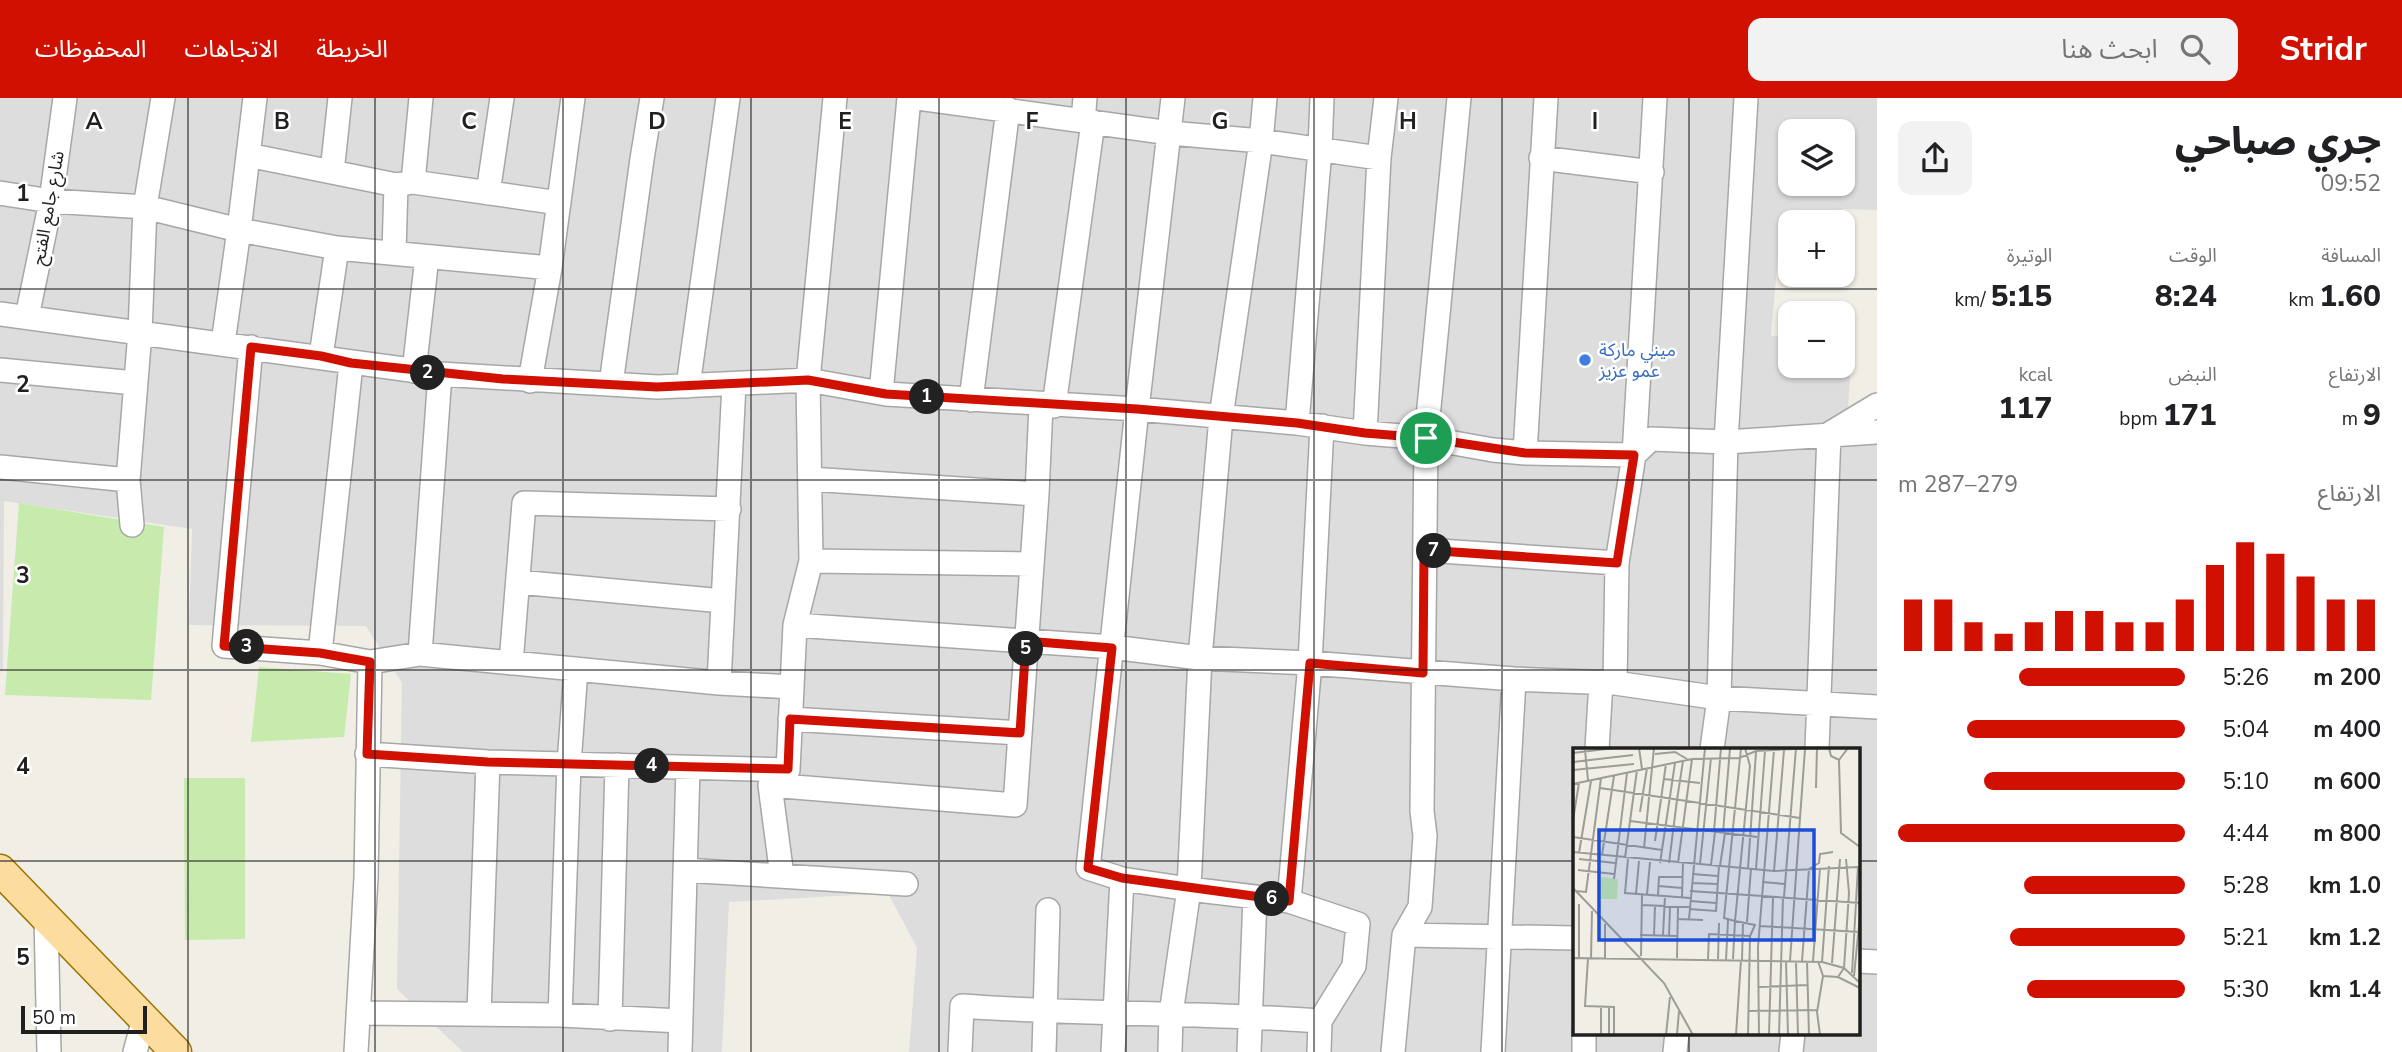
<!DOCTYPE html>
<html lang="ar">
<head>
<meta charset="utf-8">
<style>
	:root { --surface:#fff; --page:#f2f2f2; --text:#202124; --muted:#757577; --accent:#d01000 }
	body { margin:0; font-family:"Nunito Sans","Noto Sans Arabic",sans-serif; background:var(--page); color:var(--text); direction:rtl; height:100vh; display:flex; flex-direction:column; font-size:26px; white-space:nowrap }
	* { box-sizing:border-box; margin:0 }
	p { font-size:23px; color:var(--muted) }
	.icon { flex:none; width:38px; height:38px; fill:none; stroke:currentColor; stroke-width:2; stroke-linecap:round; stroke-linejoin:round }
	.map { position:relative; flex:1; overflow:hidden; direction:ltr }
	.drawer { display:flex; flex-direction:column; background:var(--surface); width:525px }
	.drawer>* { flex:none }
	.fabs { position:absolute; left:1778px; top:21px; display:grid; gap:14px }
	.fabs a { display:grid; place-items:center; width:77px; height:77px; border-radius:14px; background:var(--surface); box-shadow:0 2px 5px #0004; font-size:35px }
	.scale { position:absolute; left:21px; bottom:18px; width:126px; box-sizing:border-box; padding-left:7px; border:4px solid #202020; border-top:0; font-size:19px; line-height:24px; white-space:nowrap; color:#202020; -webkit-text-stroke:5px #fff; paint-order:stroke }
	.pin { position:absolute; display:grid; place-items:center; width:60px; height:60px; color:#fff; margin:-30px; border:4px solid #fff; border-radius:50%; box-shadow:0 2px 7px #0007 }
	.km { position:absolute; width:35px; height:35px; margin:-18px; border-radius:50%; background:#222; color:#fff; font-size:19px; line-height:35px; text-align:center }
	.round { display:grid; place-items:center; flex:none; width:74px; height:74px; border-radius:14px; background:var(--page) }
	.head { display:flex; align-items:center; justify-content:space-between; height:119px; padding:0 21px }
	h1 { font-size:38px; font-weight:800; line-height:52px }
	.stats { display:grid; grid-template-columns:repeat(3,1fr); gap:10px; height:119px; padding:7px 21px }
	.stats div { display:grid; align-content:center }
	.stats b { font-size:30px; font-weight:800 }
	.stats small { font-size:19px; font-weight:400 }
	.stats p { font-size:19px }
	.chart { height:196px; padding:14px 21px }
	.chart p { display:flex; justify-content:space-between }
	.chart svg { width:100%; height:126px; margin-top:7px; stroke:var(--accent); stroke-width:6 }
	ul { padding:0 21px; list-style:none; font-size:23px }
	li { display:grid; grid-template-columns:112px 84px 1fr; align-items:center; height:52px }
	li i { height:18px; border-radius:9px; background:var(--accent) }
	header { display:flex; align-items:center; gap:42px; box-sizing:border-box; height:98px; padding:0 35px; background:var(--accent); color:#fff }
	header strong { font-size:33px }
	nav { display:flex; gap:38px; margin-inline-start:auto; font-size:24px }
	.search { width:490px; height:63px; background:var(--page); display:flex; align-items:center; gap:18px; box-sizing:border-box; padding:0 24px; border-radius:14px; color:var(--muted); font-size:26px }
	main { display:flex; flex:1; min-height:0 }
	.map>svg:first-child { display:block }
	.residential { fill:#dedddd; fill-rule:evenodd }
	.grass { fill:#c6ebac }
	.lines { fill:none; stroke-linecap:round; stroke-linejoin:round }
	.minor-casing { stroke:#a7a7a7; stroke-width:26 }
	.major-casing { stroke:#9c7500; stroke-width:33 }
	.minor { stroke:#fff; stroke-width:23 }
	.major { stroke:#fddc9f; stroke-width:30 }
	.route-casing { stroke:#fff; stroke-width:14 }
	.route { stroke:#d01000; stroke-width:9 }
	.grid { fill:none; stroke:#202020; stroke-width:2; stroke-opacity:0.55 }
	.shop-dot { fill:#3f7fe0; stroke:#fff; stroke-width:2.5 }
	.labels { text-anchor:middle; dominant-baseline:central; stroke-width:5; stroke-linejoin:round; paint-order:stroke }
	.street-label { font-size:18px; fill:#202020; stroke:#fff }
	.shop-label { font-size:18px; fill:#366cbe; stroke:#fff; text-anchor:start }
	.inset-road { fill:none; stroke:#9d9c97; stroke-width:2 }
	.view { fill:#1d4ed8; fill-opacity:0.15; stroke:#1d4ed8; stroke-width:3.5 }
	.inset-edge { fill:none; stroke:#202020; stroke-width:3.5 }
	.grid-label { font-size:23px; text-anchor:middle; font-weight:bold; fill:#202020; stroke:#fff; stroke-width:5; stroke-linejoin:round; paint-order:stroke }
</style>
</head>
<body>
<header>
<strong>Stridr</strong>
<div class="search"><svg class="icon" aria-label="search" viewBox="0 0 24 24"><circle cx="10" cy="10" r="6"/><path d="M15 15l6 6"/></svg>ابحث هنا</div>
<nav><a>الخريطة</a><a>الاتجاهات</a><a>المحفوظات</a></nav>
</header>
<main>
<section class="drawer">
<div class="head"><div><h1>جري صباحي</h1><p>09:52</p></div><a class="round"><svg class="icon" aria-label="share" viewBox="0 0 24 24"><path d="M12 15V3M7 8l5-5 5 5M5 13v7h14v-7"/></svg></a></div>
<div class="stats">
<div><p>المسافة</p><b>1.60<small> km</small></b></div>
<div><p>الوقت</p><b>8:24</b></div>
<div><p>الوتيرة</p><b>5:15<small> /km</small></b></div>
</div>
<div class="stats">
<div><p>الارتفاع</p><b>9<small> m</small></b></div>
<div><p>النبض</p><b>171<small> bpm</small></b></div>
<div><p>kcal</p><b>117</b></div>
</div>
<div class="chart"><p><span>الارتفاع</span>279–287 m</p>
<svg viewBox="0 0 160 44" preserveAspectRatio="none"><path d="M5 44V26M15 44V26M25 44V34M35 44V38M45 44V34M55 44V30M65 44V30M75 44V34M85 44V34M95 44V26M105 44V14M115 44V6M125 44V10M135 44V18M145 44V26M155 44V26"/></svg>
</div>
<ul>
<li><b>200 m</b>5:26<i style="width:58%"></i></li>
<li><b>400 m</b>5:04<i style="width:76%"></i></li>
<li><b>600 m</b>5:10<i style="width:70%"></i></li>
<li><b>800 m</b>4:44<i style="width:100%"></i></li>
<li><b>1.0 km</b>5:28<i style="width:56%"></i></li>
<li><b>1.2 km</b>5:21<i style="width:61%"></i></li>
<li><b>1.4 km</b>5:30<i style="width:55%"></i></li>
</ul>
</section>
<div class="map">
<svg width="1877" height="954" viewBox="0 0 1877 954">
	<rect width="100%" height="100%" fill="#f1eee6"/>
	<path class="residential" d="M0 0H1877V112L1842 111 1840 124H1781L1771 238 1790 239V268H1843V240H1852L1848 313 1877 310V954H909L917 850 888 795 729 804 722 954H463L397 891 402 585 366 528 189 527 192 431 4 403 3 571H0ZM1790 33H1843V86H1790ZM1574 651H1858V935H1574Z"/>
	<path class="grass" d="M19 405 164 429 151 602 5 597Z
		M259 569 351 576 344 639 251 644Z
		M184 680H245V841L185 842Z"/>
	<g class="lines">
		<defs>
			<path id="minor" d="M918 0 1170 35 1261 43 1379 60
				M1265 0 1261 43 1221 319 1200 560 1189 791 1289 803 1358 826 1354 868 1320 923 1319 954
				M1083 23 1085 0
				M248 57 396 87
				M1541 60 1652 74
				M332 74 340 0
				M413 84 559 105
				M0 95 51 103 145 109 239 132 337 150 550 170
				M488 95 502 0
				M394 154 396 87 413 84 421 0
				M0 216 440 276 658 289 808 282 886 296 1137 311 1297 325 1365 335 1426 340 1493 352 1525 355 1634 357 1651 341 1726 344 1877 334
				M27 219 51 103 65 0
				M223 245 239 132 255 0
				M251 249 224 548 320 555 370 564 420 556 719 585 792 589
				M321 258 337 150
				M0 272 135 285
				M414 273 427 159
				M530 283 550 170 573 0
				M611 286 642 61 652 0
				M688 288 728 0
				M881 295 909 0
				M971 302 1008 11
				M1054 308 1093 24
				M1297 325 1320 51 1322 0
				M1365 335 1379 60 1386 0
				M1525 355 1546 0
				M0 369 128 382
				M810 381 1037 396
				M132 427 128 382 140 234 145 109 163 0
				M1425 452 1617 465
				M811 463 1031 466
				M518 484 723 503
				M795 527 1112 549 1200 560 1310 565 1514 581 1615 585 1719 600 1877 609
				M320 555 351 266
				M420 556 440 276
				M511 565 524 405 729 411
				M719 585 734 286
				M1615 585 1617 465 1634 357 1655 0
				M790 621 1020 635
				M1597 651 1601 584
				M1712 651 1719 600 1726 344 1746 0
				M1817 651 1829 336 1877 307
				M367 656 488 664 788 672
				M770 687 1015 707 1037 396 1041 307
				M685 772 906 786
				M782 778 770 687 788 672 795 527 811 463 808 282 835 0
				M1289 803 1310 565 1322 328
				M46 818 49 954
				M1404 837 1574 840
				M1858 863 1877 864
				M358 915 560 917 681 923
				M479 915 488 664
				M560 917 569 666 576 571
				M610 921 617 667
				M135 954 144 921
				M356 954 366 780 370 564
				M680 954 688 670
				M960 954 962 908C1081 917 1201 914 1320 923
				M1044 954 1048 812
				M1113 954 1122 781
				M1170 954 1171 916 1189 791 1122 781 1088 770 1137 311 1173 0
				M1249 954 1255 799
				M1393 954 1404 837 1420 809 1425 738 1422 713 1426 340 1459 0
				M1493 954 1514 581
				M1584 954V935
				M1675 954 1677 935
				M1791 954 1793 935"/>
			<path id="major" d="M0 772 176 954"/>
		</defs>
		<use href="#minor" class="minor-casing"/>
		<use href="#major" class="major-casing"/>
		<use href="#minor" class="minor"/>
		<use href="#major" class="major"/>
	</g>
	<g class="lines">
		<defs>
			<path id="route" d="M251 249 321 258 351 265 503 281 657 289 808 282 886 296 1137 311 1297 325 1365 335 1426 340 1525 355 1634 357 1617 465 1424 452 1423 575 1310 565 1289 803 1122 780 1088 770 1112 550 1026 543 1020 635 790 621 788 671 488 664 367 656 370 564 320 555 224 548Z"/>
		</defs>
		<use href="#route" class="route-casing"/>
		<use href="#route" class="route"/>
	</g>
	<path class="grid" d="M188 0V954M375 0V954M563 0V954M751 0V954M939 0V954M1126 0V954M1314 0V954M1502 0V954M1689 0V651M0 191H1877M0 382H1877M0 572H1877M0 763H1574M1858 763H1877M1689 935V954"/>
	<circle class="shop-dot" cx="1585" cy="262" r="7"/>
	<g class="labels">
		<g class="street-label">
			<text transform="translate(48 110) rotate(-80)">شارع جامع الفتح</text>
		</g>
		<g class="shop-label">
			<text x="1599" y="252">ميني ماركة<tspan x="1599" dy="21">عمو عزيز</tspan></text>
		</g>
	</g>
	<g transform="translate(1573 650)">
		<rect width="287" height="287" fill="#f1eee6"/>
		<path d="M28 129 45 131 44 151H27Z" fill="#c6ebac"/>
		<path class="inset-road" d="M66 0 69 21M172 0 177 18 162 173 182 177 177 188 175 287M256 0 258 8 266 12 275 0M12 2 15 32M0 5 41 0M82 6 102 4 114 11M266 12 268 85 287 99M0 14 60 7M0 22 61 16M91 31 127 35M0 36 119 11 166 10 183 3 241 0M27 40 227 70 232 1M243 40 244 0M104 52 110 13M67 64 74 20M0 72 6 35M57 73 184 89M141 83 148 0M150 85 157 0M0 89 89 102M82 93 93 16M71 100 81 0M0 104 201 123 285 119 279 225M6 105 18 33M29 107 41 28M52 110 64 22M6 111 42 115M55 111 52 145 117 150M87 115 102 15M96 115 104 52M105 115 119 11M127 116 138 10M138 117 142 84M147 118 152 85M175 120 183 4M183 121 192 3M5 122 41 126M201 123 211 2M119 126 145 128M41 131 54 25M189 134 212 136M119 135 144 136M86 138 109 140M0 140 91 235 120 287M3 143 13 144 28 30M117 143 287 155M63 146 66 113M74 146 77 114M85 147 86 129H110M109 149 110 115M211 149 223 0M117 153 143 155M68 157 116 159M116 161 143 163 146 117M105 171 130 172M116 171 132 0M174 174 178 120M32 176V210M187 178 286 184M67 187 104 188M81 187 82 158M90 187 92 148M96 188 97 159M68 208 69 147M0 210 249 214 271 220 287 235M6 210V156M15 210 12 258 41 259V287M18 210 19 163M104 210 105 159M135 211 136 186 177 188M145 211 146 175M160 211 162 173 151 170 168 0M153 212 155 172M169 212 170 174M213 213 215 287M217 213 227 70M223 213 225 287M229 213 236 121 246 115 247 106 260 104M234 213 236 287M240 213 247 120M245 213 250 228 244 264 247 287M249 214 256 118M259 215 267 111M250 228 265 229 287 240M281 228 287 167M265 229 271 220 276 145 273 111M186 239 234 237M0 240V210M175 263 244 262M196 286 200 149M28 287V258M36 287V258M93 287 97 249M104 287 106 263M163 287 168 212M186 287 185 199 201 2M206 287 210 149"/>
		<path class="view" d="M26 82H241V192H26Z"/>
		<rect width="287" height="287" class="inset-edge"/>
	</g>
	<g class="grid-label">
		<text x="94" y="31">A</text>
		<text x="282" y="31">B</text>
		<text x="469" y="31">C</text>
		<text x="657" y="31">D</text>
		<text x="845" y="31">E</text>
		<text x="1032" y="31">F</text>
		<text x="1220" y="31">G</text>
		<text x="1408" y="31">H</text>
		<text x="1595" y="31">I</text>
		<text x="23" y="103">1</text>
		<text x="23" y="294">2</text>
		<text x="23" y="485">3</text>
		<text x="23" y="676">4</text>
		<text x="23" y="867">5</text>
	</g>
</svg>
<div class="fabs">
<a><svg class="icon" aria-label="layers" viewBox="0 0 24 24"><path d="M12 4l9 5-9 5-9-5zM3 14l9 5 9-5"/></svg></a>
<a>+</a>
<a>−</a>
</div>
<div class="scale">50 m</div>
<div class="pin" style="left:1426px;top:340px;background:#1e9e55"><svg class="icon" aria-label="arrive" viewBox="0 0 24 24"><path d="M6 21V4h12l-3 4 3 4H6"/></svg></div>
<b class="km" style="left:927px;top:299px">1</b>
<b class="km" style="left:428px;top:275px">2</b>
<b class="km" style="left:247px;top:549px">3</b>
<b class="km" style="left:652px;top:668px">4</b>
<b class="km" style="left:1026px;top:551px">5</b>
<b class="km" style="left:1272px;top:801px">6</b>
<b class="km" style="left:1434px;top:453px">7</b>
</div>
</main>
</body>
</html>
